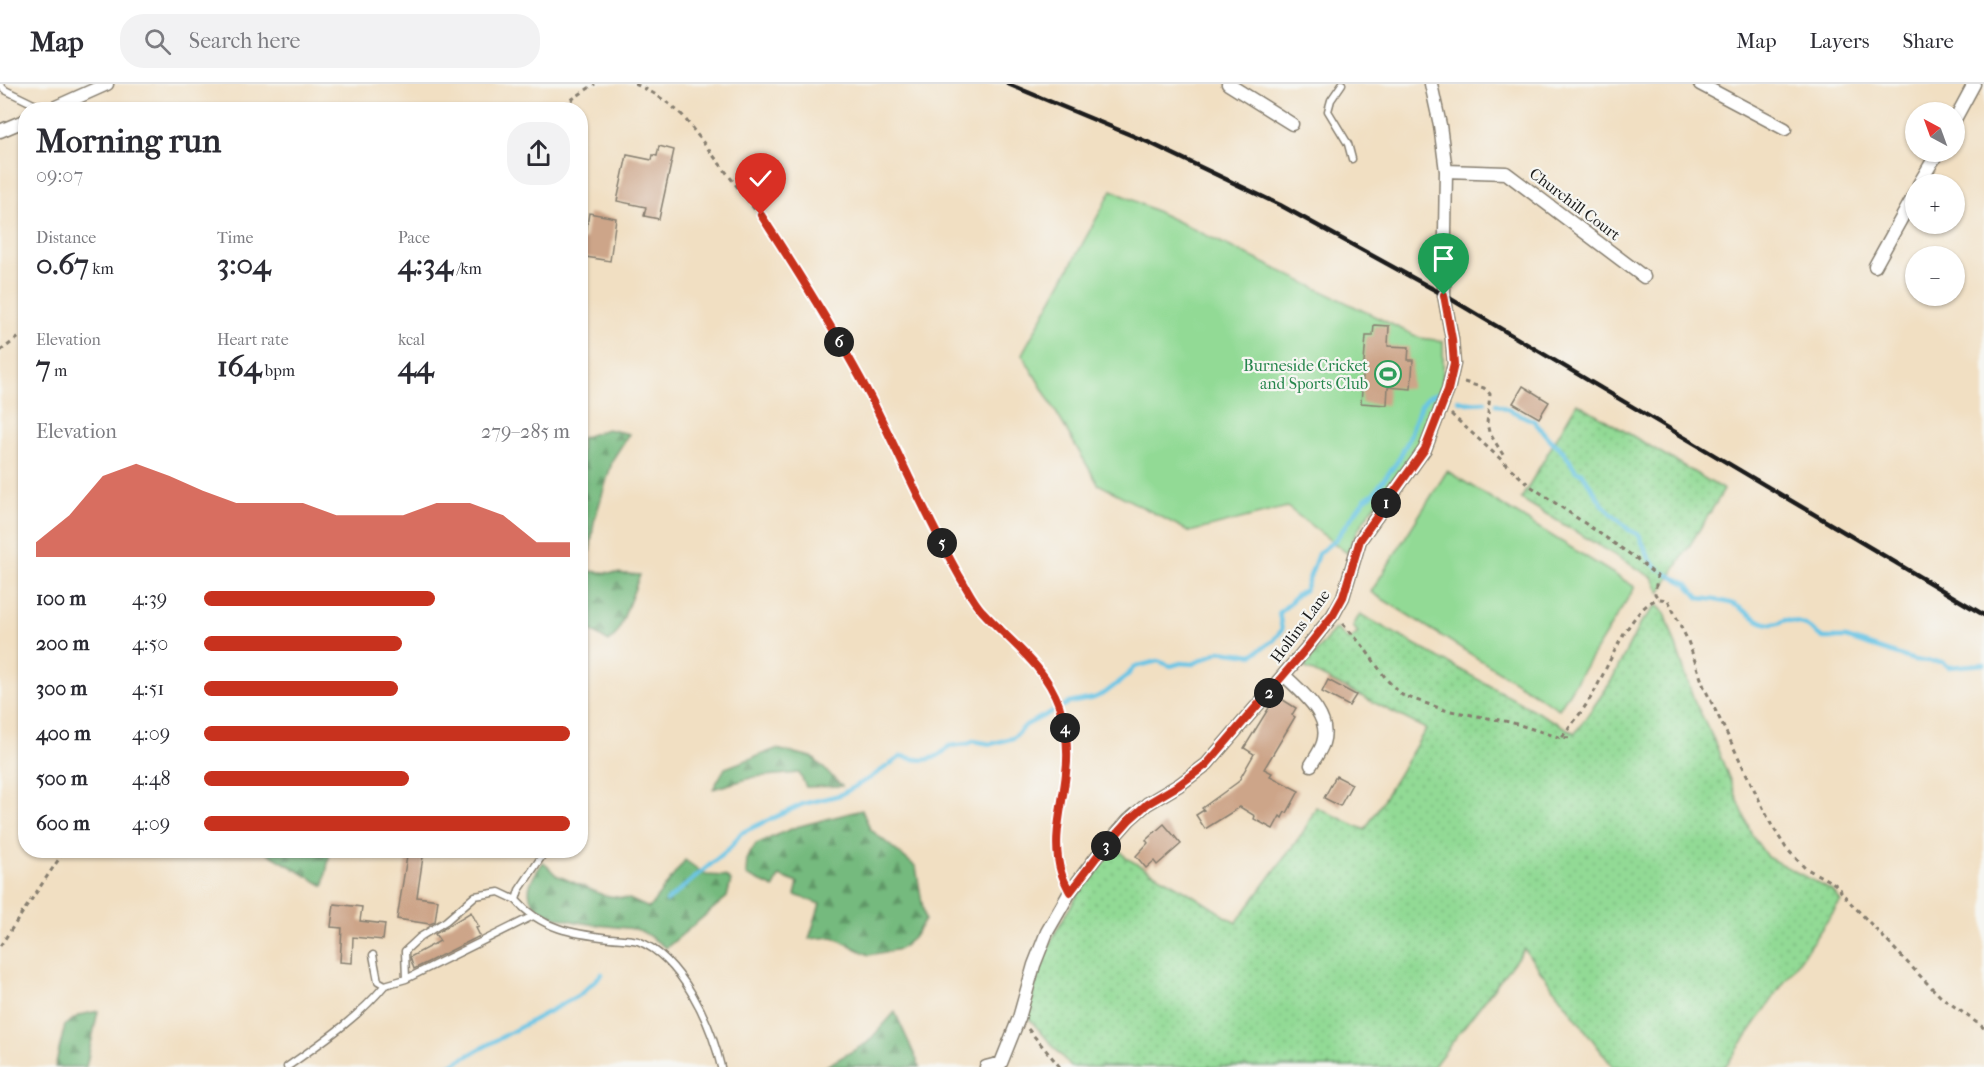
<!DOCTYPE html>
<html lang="en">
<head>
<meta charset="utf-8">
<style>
	:root { --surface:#fff; --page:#f2f2f3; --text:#2b2b33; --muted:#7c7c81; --line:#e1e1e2; --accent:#c8321e }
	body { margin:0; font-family:"IM FELL French Canon",serif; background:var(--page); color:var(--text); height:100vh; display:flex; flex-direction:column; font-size:22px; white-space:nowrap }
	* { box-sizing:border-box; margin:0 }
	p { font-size:20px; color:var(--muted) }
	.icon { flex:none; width:33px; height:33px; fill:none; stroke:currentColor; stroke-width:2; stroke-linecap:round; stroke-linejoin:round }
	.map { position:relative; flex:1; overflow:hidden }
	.details { position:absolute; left:18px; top:18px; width:570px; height:756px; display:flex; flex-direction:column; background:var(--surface); border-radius:24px; box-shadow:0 2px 4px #0004 }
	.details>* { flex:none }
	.needle { width:39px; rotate:319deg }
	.tools { position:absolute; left:1905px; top:18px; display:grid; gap:12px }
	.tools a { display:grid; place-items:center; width:60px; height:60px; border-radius:50%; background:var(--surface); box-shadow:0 2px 4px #0004; font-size:30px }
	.pin { position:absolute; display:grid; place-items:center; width:51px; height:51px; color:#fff; margin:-62px -26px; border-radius:50% 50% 50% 0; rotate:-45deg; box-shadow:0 0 6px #0007 }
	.pin .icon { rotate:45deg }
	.km { position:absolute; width:30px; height:30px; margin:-15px; border-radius:50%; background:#222; color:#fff; font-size:16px; line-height:30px; text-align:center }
	.round { display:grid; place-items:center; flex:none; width:63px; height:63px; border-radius:24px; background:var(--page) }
	.overview { display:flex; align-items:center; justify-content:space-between; height:102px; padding:0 18px }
	h1 { font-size:33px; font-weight:800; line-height:45px }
	.stats { display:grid; grid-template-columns:repeat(3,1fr); gap:9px; height:102px; padding:6px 18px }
	.stats div { display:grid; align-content:center }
	.stats b { font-size:30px; font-weight:800 }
	.stats small { font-size:16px; font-weight:400 }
	.stats p { font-size:16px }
	.chart { height:168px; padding:12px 18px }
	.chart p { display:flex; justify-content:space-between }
	.chart svg { width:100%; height:108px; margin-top:6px; fill:var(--accent); opacity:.7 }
	ul { padding:0 18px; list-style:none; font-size:20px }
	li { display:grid; grid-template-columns:96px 72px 1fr; align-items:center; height:45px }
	li i { height:15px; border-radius:8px; background:var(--accent) }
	header { display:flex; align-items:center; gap:36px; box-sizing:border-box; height:84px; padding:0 30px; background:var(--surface); border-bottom:2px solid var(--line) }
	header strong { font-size:28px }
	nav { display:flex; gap:33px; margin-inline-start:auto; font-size:21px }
	.search { width:420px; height:54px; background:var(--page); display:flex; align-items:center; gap:15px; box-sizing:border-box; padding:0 21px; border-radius:24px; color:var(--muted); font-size:22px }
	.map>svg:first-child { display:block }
	.grass { fill:url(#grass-dots); stroke:#577b58; stroke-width:1.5 }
	.forest { fill:url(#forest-firs); stroke:#486b4d; stroke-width:1.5 }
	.green { fill:#92da95; stroke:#577b58; stroke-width:1.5 }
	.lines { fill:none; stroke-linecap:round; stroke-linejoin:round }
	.stream { stroke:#67c4e5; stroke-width:4.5 }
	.building { fill:#cda589 }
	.lane-casing { stroke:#867e6f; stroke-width:9 }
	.street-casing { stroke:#867e6f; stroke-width:15 }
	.path { stroke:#867e6f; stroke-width:3; stroke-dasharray:4.5 4.5; stroke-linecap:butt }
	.lane { stroke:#fff; stroke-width:6 }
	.street { stroke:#fff; stroke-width:12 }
	.rail { stroke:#1c1c1c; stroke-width:4.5 }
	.route-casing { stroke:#fff; stroke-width:12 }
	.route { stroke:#c8321e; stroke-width:8 }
	.labels { text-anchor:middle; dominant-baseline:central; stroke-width:4.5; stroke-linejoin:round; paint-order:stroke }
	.street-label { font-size:16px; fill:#1c1c1c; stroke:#f6f6f2 }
	.leisure-label { font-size:16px; fill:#27864d; stroke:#f6f6f2; text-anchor:end }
</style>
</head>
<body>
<header>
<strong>Map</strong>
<div class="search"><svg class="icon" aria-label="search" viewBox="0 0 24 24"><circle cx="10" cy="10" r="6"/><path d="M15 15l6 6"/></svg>Search here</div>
<nav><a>Map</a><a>Layers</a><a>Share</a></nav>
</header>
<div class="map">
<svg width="1984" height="983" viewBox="0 0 1984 983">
	<defs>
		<pattern id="grass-dots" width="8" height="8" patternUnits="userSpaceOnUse" patternTransform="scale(1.5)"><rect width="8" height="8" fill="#92da95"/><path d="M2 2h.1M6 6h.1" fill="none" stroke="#7dba80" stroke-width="1.8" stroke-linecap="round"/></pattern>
		<pattern id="forest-firs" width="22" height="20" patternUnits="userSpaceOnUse" patternTransform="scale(1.5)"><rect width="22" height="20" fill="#75ba7e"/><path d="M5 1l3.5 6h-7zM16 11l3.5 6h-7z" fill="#5f9666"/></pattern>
	</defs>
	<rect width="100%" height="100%" fill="#f6f6f2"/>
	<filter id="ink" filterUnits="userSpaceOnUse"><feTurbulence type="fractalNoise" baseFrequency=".0167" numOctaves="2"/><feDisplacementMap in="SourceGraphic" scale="12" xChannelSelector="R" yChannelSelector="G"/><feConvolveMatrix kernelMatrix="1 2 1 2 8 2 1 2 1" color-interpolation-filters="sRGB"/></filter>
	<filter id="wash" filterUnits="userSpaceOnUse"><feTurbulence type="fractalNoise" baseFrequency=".008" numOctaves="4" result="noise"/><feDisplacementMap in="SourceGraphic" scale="24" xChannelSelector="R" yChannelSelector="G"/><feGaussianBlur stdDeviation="1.35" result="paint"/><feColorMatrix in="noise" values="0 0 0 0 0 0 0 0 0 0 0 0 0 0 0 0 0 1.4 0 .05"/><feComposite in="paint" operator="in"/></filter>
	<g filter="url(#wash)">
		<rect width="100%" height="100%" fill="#f1dfc2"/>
		<path class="grass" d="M1577 319 1724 406 1660 509 1653 494 1521 415Z
			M1657 521 1665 529 1694 616 1713 654 1752 751 1767 773 1833 807 1841 817 1725 983H1613L1524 865 1433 983H1071L1027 932C1032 913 1037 893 1044 874 1060 833 1088 795 1115 760L1126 774 1186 807 1236 839 1304 747 1316 723 1365 746 1426 645 1304 583 1334 546 1337 545 1349 556 1358 549 1353 542 1360 530 1575 649 1610 599 1640 540Z"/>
		<path class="forest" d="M607 345 629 350 613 375 594 438 587 487 640 491 618 548 609 558 580 540 581 354Z
			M776 665 812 673 842 702 806 703 799 689 754 693 713 705 725 684Z
			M862 726 870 745 916 783 925 836 913 854 900 865 869 871 833 853 809 855 820 820 795 811 798 799 779 792 774 804 746 791 747 774 756 760 796 743Z
			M264 767H330L324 802Z
			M685 776 706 791 725 792 731 797 727 813 666 864C657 858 645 847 635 845 610 841 515 841 531 798 534 791 539 784 543 778L556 791 603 811 629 815 649 824Z
			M98 927 86 983H55L65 941 80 931Z
			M895 928 920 983 826 982 867 959Z"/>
		<path class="green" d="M1112 106 1420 254 1443 257C1443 270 1444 284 1442 298 1439 319 1421 361 1408 378 1387 408 1360 434 1347 469L1287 423 1190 448 1098 400 1022 270Z
			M1447 387 1635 503 1559 625 1371 508Z"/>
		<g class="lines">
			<path class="stream" d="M1458 316 1468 319 1485 318
				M1496 320 1534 337 1548 354 1564 368 1576 387 1582 389 1603 421 1629 446 1639 451 1650 476 1659 485
				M1665 489 1687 500 1699 514C1710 515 1723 516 1733 520 1749 527 1765 549 1784 536L1804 540 1823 554H1846L1914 576 1943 578 1949 583 1984 580
				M667 817 730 764 741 749 803 720 840 711 870 694 902 672C921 678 936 678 949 662L967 660 973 657 991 660 1013 654 1026 641 1069 619 1094 614 1105 609 1127 592 1134 583 1158 577 1171 582 1181 579 1193 580 1220 567 1252 571 1273 557 1282 546 1279 528C1292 521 1291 512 1305 506L1318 470 1336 455 1365 415 1373 410 1397 378 1408 357 1420 323 1429 312 1440 309
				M447 983 581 910 602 890"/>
		</g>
		<g id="blocks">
			<path class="building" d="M659 62 674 66 659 135 644 132 646 123 617 117 627 71 652 76 653 71 657 72Z
				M589 129 616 134 610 177 580 172V155L585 156Z
				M1374 241 1389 242 1388 262 1409 263 1408 276H1413L1411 305 1388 303 1387 321 1361 319 1366 252H1373Z
				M1523 302 1549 318 1539 334 1513 319Z
				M1328 596 1356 611 1349 622 1322 608Z
				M1275 614 1278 616 1280 614 1296 624 1292 631 1295 633 1264 685 1272 689 1270 692 1299 707 1287 729 1285 728 1282 734 1280 732 1273 745 1254 735 1255 732 1240 723 1205 745 1196 731 1204 726 1202 724 1238 698 1254 670 1244 664Z
				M1336 692 1352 700 1340 722 1324 714Z
				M1164 740 1181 760 1157 781 1154 777 1146 784 1136 772 1148 759 1146 756Z
				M408 766H424L417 813 438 816 435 838 430 840 397 835Z
				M334 820 362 823 360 837 385 840 383 856 353 853 352 879 340 878 342 844 331 843Z
				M471 828 479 843 476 844 480 852 414 885 410 873 440 857 435 850Z"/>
		</g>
	</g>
	<g filter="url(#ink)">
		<use href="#blocks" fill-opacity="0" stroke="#867e6f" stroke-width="1.5"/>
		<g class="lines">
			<defs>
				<path id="lane" d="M1342 0 1331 16 1328 27 1348 60 1352 75
					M0 1 5 6 46 26
					M580 722 582 720
					M546 766 519 806 516 816C541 845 574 850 610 854 619 855 630 855 638 857 682 874 711 940 721 983
					M516 816 499 808 475 812 446 837 420 853 405 867 406 895 533 832
					M373 871 378 897 385 901 406 895
					M287 983C322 958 358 934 385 901"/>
				<path id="street" d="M1228 0 1292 40
					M1700 0 1785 45
					M49 26 107 0
					M1954 37 1974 0
					M0 47 26 36
					M1446 87 1506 89 1644 193
					M1919 100 1938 68
					M1875 182 1916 108
					M1284 591C1301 608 1332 631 1323 659 1321 666 1315 674 1311 681
					M986 983 1001 979 1019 934 1034 881 1047 848 1070 808 1098 771 1129 736 1147 720 1179 701 1207 680 1305 566 1333 531 1343 513 1360 456 1425 365 1448 306 1454 280 1452 255 1444 211 1446 87 1440 41 1431 0"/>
			</defs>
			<use href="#lane" class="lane-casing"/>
			<use href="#street" class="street-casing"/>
			<path class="path" d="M635 0C654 8 668 18 683 32 731 96 783 157 823 227 839 256 856 285 871 315 901 374 927 435 960 493 966 504 973 517 982 527 1009 558 1044 580 1059 621 1067 641 1068 666 1067 688 1063 722 1049 761 1064 795
				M556 26 595 0
				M0 267 26 248
				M1464 298 1484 304 1490 310 1487 339 1489 348 1505 374
				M1451 330 1529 401 1637 475 1657 492 1655 510 1659 515 1668 516 1688 557 1704 603 1771 740 1786 764 1805 784 1835 800 1847 815 1927 899 1940 912 1984 944
				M1343 540 1363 562 1387 596 1402 611 1445 626 1510 638 1558 653 1573 654
				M1562 653C1573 639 1585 624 1594 608 1607 585 1632 520 1659 515
				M0 862 65 766
				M1028 945 1060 983"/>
			<use href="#lane" class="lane"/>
			<use href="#street" class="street"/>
			<path class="rail" d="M1008 0 1150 59 1280 121 1444 211 1984 531"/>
		</g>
	</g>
	<g class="lines" filter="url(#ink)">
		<defs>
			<path id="route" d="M761 131C800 191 838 251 871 314 901 374 927 435 960 493 967 504 973 518 982 527 1010 558 1045 581 1059 621 1066 643 1069 666 1066 689 1063 721 1051 756 1061 788 1063 795 1067 802 1070 808L1098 771 1129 736 1147 720 1179 701 1207 680 1305 566 1333 531 1343 513 1360 456 1425 365 1448 306 1454 280 1452 255 1444 211"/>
		</defs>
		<use href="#route" class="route-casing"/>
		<use href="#route" class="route"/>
	</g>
	<defs>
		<symbol id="stadium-ring" viewBox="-11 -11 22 22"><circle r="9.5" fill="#f6f6f2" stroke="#2e9e5b" stroke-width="1.5"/><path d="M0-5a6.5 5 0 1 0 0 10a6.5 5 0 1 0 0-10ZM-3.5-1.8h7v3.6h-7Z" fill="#2e9e5b"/></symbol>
	</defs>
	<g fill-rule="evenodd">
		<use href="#stadium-ring" x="1373" y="275" width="30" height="30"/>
	</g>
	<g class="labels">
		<g class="street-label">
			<text transform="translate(1575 120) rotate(37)">Churchill Court</text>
			<text transform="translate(1300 542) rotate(-53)">Hollins Lane</text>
		</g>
		<g class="leisure-label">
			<text x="1368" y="281">Burneside Cricket<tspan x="1368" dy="18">and Sports Club</tspan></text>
		</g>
	</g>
</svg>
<div class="tools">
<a><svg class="needle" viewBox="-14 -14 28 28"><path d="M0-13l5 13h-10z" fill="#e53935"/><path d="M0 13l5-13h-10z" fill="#7c7c81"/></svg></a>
<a>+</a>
<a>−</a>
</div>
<div class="pin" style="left:1444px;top:211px;background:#1e9e55"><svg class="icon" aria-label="arrive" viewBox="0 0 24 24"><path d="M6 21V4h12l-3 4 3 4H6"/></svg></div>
<div class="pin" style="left:761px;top:131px;background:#d93025"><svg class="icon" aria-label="check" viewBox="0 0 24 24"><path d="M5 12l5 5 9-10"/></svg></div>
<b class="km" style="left:1386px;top:419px">1</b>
<b class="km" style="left:1269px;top:609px">2</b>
<b class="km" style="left:1106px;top:762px">3</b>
<b class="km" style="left:1065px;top:644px">4</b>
<b class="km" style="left:942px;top:459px">5</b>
<b class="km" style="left:839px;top:258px">6</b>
<section class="details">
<div class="overview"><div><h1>Morning run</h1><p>09:07</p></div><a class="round"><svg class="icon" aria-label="share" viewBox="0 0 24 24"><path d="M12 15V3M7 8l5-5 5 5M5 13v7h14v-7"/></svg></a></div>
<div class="stats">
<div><p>Distance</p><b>0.67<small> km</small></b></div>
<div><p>Time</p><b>3:04</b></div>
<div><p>Pace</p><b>4:34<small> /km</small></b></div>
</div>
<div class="stats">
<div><p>Elevation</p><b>7<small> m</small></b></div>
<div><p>Heart rate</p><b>164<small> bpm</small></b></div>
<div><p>kcal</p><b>44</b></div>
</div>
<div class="chart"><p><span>Elevation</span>279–285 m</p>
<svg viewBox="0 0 160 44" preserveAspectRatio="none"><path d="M0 44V38L10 27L20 11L30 6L40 11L50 17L60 22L70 22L80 22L90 27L100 27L110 27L120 22L130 22L140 27L150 38L160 38V44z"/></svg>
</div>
<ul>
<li><b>100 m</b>4:39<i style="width:63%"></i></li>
<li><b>200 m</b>4:50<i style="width:54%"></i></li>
<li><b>300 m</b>4:51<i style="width:53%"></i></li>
<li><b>400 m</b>4:09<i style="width:100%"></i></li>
<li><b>500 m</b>4:48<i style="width:56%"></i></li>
<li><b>600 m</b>4:09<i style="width:100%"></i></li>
</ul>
</section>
</div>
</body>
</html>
